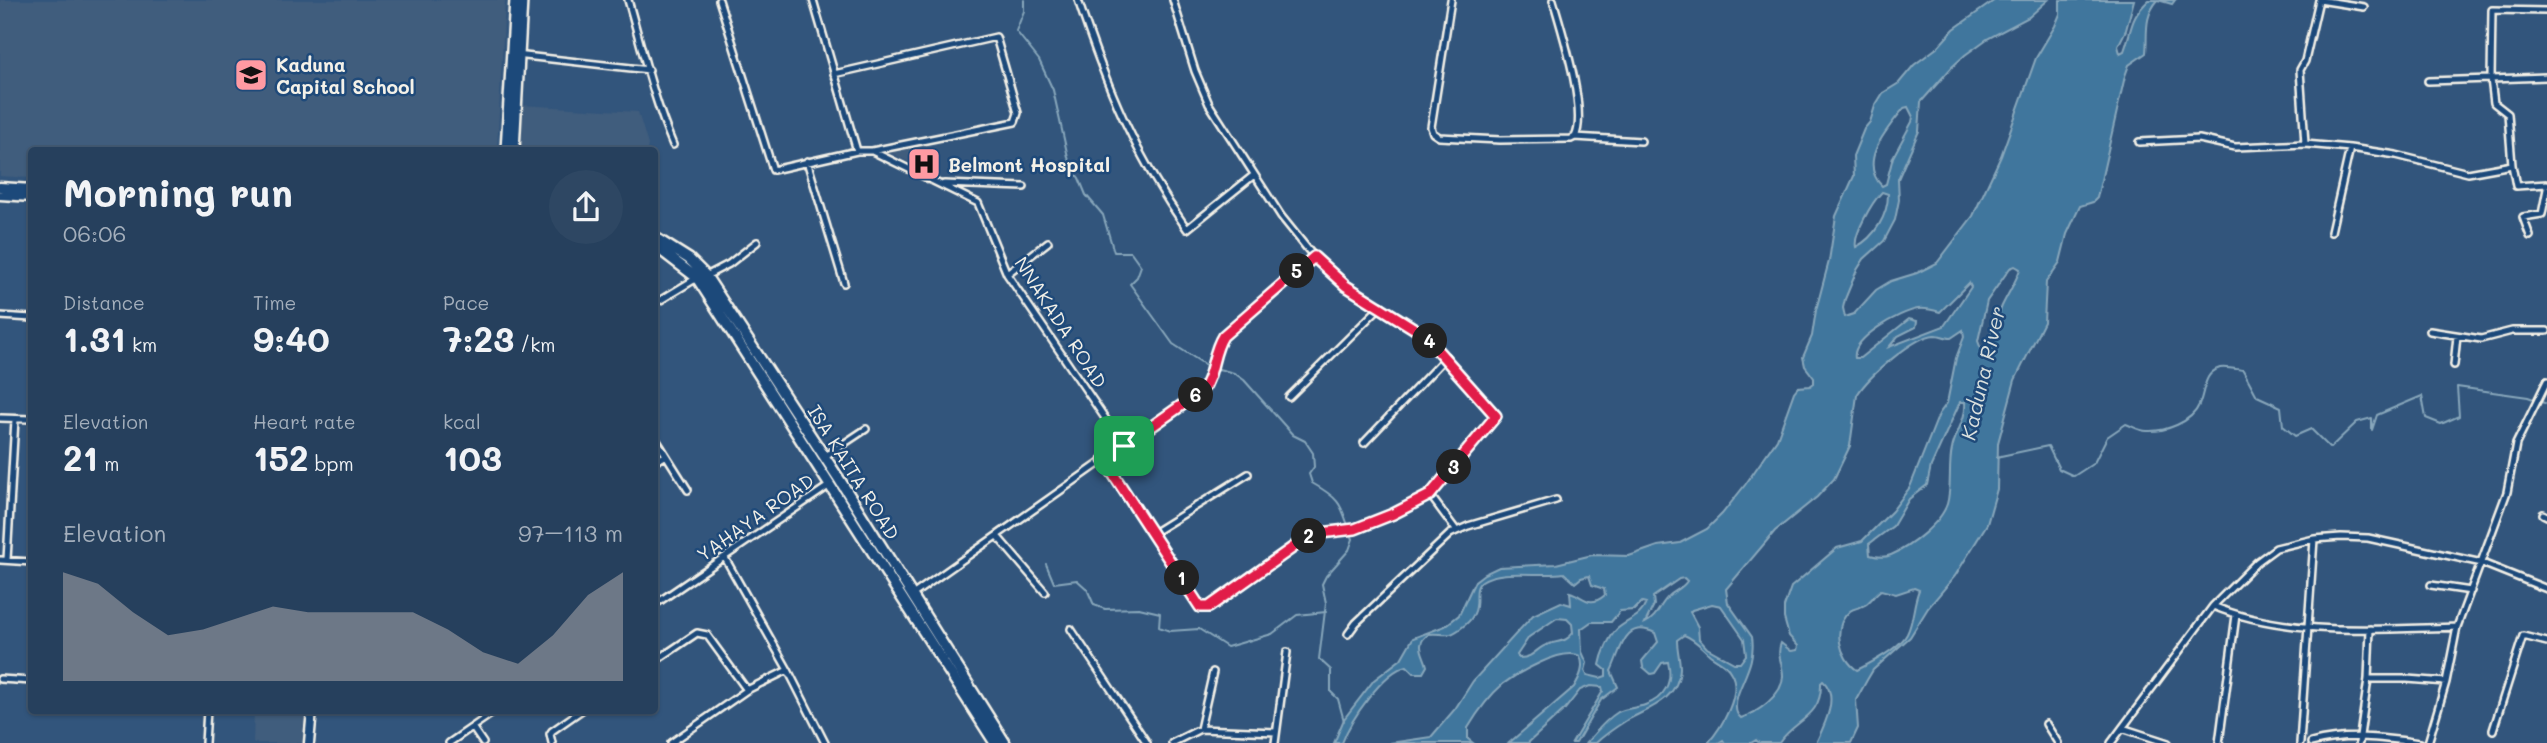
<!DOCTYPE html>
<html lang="en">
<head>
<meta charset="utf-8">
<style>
	:root { --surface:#26405d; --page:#2e4763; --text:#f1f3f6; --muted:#a4afbc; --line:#425972; --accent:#8c9099 }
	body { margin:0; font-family:Mali,sans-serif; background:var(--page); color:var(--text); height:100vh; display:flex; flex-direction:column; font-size:26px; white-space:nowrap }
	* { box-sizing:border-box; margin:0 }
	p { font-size:23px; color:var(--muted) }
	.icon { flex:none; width:38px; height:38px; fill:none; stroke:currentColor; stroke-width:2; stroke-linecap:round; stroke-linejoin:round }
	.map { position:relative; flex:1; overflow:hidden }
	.panel { position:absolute; left:28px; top:147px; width:630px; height:567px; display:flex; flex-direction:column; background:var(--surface); border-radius:7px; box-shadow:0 2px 5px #0004,0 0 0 2px var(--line) }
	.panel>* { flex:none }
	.pin { position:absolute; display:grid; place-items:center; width:60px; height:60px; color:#fff; margin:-30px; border-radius:14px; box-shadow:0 4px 10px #0006 }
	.km { position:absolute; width:35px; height:35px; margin:-18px; border-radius:50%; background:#222; color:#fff; font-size:19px; line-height:35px; text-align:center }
	.round { display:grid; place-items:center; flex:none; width:74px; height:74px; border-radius:37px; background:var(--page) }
	.summary { display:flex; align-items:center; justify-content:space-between; height:119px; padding:0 35px }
	h1 { font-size:38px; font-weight:800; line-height:52px }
	.figures { display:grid; grid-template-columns:repeat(3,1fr); gap:10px; height:119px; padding:7px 35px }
	.figures div { display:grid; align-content:center }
	.figures b { font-size:35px; font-weight:800 }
	.figures small { font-size:19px; font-weight:400 }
	.figures p { font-size:19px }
	.chart { height:196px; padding:14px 35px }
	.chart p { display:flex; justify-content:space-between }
	.chart svg { width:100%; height:126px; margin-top:7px; fill:var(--accent); opacity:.7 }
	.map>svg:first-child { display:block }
	.built { fill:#405d7d }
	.water { fill:#40769d; stroke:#88a7bb; stroke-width:2; fill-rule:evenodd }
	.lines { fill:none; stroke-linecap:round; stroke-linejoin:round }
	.stream { stroke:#88a7bb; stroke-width:2 }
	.street-casing { stroke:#f4f1e8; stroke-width:10 }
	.secondary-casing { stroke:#f4f1e8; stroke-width:13 }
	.primary-casing { stroke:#f4f1e8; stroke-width:14 }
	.street { stroke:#1f4a7a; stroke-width:5 }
	.secondary { stroke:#1f4a7a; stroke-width:8 }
	.primary { stroke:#1f4a7a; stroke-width:9 }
	.route-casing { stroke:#fff; stroke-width:14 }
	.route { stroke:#e11d48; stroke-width:9 }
	.labels { text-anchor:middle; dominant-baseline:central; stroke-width:5; stroke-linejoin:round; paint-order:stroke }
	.poi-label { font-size:19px; font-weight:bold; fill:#f4f1e8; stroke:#1f4a7a; text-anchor:start }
	.street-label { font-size:19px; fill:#f4f1e8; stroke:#1f4a7a }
	.water-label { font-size:21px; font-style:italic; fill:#d9dfdd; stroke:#1f4a7a }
</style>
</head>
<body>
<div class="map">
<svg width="2547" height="743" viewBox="0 0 2547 743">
	<rect width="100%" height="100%" fill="#32557c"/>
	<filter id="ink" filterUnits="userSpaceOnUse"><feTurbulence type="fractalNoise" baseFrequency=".0143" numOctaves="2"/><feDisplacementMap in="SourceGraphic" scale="14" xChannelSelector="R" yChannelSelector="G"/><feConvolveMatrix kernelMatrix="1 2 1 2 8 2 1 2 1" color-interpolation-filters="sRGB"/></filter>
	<g filter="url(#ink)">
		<path class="built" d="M0 0H505L497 150H32L31 178 0 176Z
			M521 105 638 112 648 145 647 150H518Z
			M928 145 939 177 889 152Z
			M254 711H305L304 743H253Z"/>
		<path class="water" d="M1995 0H2048L2029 17 1987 39 1965 55 1952 67 1921 102 1919 131 1898 179 1899 200 1895 220 1884 241 1864 259 1857 270 1845 299 1843 308 1845 317 1854 314 1876 290 1891 281 1917 273 1937 263 1973 216 2001 156 2036 58 2055 26 2060 14V0H2134L2126 30 2118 46 2120 53 2124 51C2133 27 2129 19 2149 0H2175L2172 4 2158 0C2143 17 2148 34 2146 53L2129 65 2125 76 2097 198 2093 202 2080 206 2067 234 2060 262 2046 282 2044 322 2015 380 1998 443 1997 489 1987 524 1955 576 1928 608 1910 637 1873 670 1867 680 1856 700 1858 728 1851 743H1816C1824 726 1840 696 1823 681L1821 683C1822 718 1795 719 1779 743H1759L1756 740 1751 743H1725L1723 740 1718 743H1708C1721 728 1743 693 1731 673 1727 664 1718 661 1710 655 1701 647 1695 639 1684 635L1677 640C1677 650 1680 659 1680 668 1679 699 1650 708 1627 720 1616 727 1605 734 1596 743H1586C1596 732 1605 720 1618 712 1627 708 1636 708 1645 705 1665 698 1673 682 1668 662L1662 663 1655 673 1651 674 1643 667 1642 661 1658 642 1655 633C1623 618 1621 652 1611 671L1618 687 1601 700 1576 743H1572L1603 691 1602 687 1590 686 1580 690 1565 709 1528 743H1509L1574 687C1580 677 1585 667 1580 656 1562 647 1518 673 1503 684 1489 696 1477 713 1468 728V739L1473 743H1390L1431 737 1455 709 1473 681 1533 615 1561 602 1571 605 1570 592C1584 596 1589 609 1605 595L1604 589 1592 585 1589 576 1581 578 1575 583 1564 573C1541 577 1501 568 1482 581 1469 591 1486 607 1465 625 1461 628 1457 632 1451 634 1444 635 1437 633 1429 634 1414 644 1424 653 1427 666L1423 673H1414L1407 666C1383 671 1350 721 1342 743H1334L1344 719 1374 680 1401 659 1413 638 1445 626 1459 615 1475 581 1484 574 1499 567 1556 564 1592 555 1629 556 1658 546 1680 543 1707 529 1722 514 1745 485 1777 439 1794 392 1798 387 1810 386 1814 383V378L1805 366 1803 357 1812 336 1816 310 1829 261 1836 216 1854 176 1853 156 1864 129 1870 122 1875 106 1883 93 1899 83 1914 65 1938 47 1954 29ZM1908 107 1913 117 1912 122 1893 157 1886 184 1882 186C1857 161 1888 128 1904 108ZM1882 192 1888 194C1888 215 1875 237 1856 247 1853 235 1872 202 1882 192ZM2015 266 2020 269C2016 282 2008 293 2002 306 1996 320 1993 335 1984 348L1981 349 1978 341 1987 301 2010 268ZM1969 283 1971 287 1969 290 1944 326 1889 347 1898 336 1916 327 1917 321 1909 319 1860 358H1855C1851 338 1900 312 1918 309 1925 308 1933 310 1940 312ZM1963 330 1964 337 1956 358 1947 403 1939 414 1910 487 1892 511 1862 541 1837 548 1791 587 1784 607V618L1789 636 1798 646 1797 650 1791 651 1781 643C1776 655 1783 664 1783 676 1783 695 1757 713 1741 718 1738 715 1736 713 1736 708 1734 689 1757 667 1752 637L1728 603 1726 589 1775 531 1817 497 1834 479 1850 446 1857 395C1868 377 1914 336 1935 335 1940 335 1946 338 1951 338ZM1960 402H1965C1967 418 1955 433 1952 449 1948 467 1952 487 1947 504 1941 523 1910 547 1891 555 1884 558 1877 557 1870 555L1869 544 1893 526 1909 499 1927 485 1931 466ZM1684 578 1687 581C1682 589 1675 590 1669 596 1659 605 1658 617 1645 623L1654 605 1653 597 1679 579ZM1914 588 1919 590C1913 604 1914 620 1907 634 1900 648 1871 663 1857 670 1840 659 1831 627 1850 611 1854 608 1860 608 1865 605 1871 601 1875 594 1881 590L1896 594ZM1642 602 1646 603C1641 618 1628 619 1617 629 1609 637 1602 654 1600 665L1606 670V676L1600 678 1587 675 1585 671 1587 663 1582 652 1581 629 1591 622H1611L1620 611 1634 610ZM1712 604 1721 606 1744 639 1746 655 1740 663H1734L1707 648 1699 639 1698 627 1690 612 1692 610ZM1557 618 1567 619 1572 624 1573 633C1565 643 1560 640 1549 644 1536 647 1535 658 1519 658L1517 655 1529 637Z"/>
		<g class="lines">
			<path class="stream" d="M1024 0V11L1016 31 1039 60 1053 90 1070 166 1079 178 1086 195 1103 215 1114 252H1131L1141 266 1137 277 1130 284 1173 344 1207 366 1234 373 1244 380 1293 435 1305 441 1313 453 1314 467 1309 474 1312 483C1346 502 1340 507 1353 539L1349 550 1326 576 1322 584 1326 603 1319 659 1331 670V692L1338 699 1344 721
				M1996 457 2048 446 2059 469 2074 476 2094 463 2107 437 2126 424C2132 426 2140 431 2147 431 2165 432 2192 422 2199 405 2205 392 2203 373 2220 368 2226 367 2236 369 2243 370L2257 396 2281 407 2283 426 2295 436 2311 429 2330 448 2357 422 2372 418V430L2377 415 2422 396 2426 418 2441 424 2459 416 2457 387 2528 397 2547 404
				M1046 564 1054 583 1077 580 1087 589 1094 605 1105 609 1139 608 1160 613 1159 627 1170 631 1199 629 1227 647 1272 634 1297 615 1326 612"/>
			<defs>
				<path id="street" d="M628 0C642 48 653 98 673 145
					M719 0 773 170 857 151H872L1015 122 1018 113 996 37 834 74
					M813 0 857 151
					M1078 0C1106 85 1135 156 1187 229L1254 175
					M1451 0 1431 127 1433 133 1439 137 1500 140 1571 139 1575 137C1588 112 1561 28 1553 0
					M2547 11 2492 10 2491 79 2547 77
					M516 55 649 70
					M1575 137 1641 141
					M2139 142 2199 139 2235 147 2305 144 2350 148 2396 155 2468 173 2512 165 2508 114 2494 103 2491 79 2428 81
					M2305 144 2300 70 2305 61 2319 0 2364 7
					M872 151 978 203 1007 274 1124 446
					M807 161 844 283
					M2512 165 2516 186 2547 184
					M944 184 1024 187
					M2331 232 2350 148
					M2530 236 2523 217 2542 214 2547 189
					M1007 274 1048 242
					M706 276 729 264 757 242
					M654 304 697 278
					M0 316 32 318
					M2430 331 2481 339 2512 331H2547
					M2454 365 2457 336
					M1289 397 1381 306
					M0 418 32 419
					M654 436 688 490
					M1364 443 1446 357
					M824 457 866 429
					M1104 460 1200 607H1209L1312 534 1355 529 1393 514 1430 495 1496 416 1423 334 1346 286 1314 257 1281 216 1209 104 1195 71 1173 0
					M654 462 665 456
					M1430 495 1456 530
					M2543 514 2547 516
					M1153 533 1248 474
					M997 536 1045 592
					M725 558 788 670 825 743
					M0 560 32 562
					M7 560 15 419
					M2431 585 2471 591
					M911 596 1202 391C1214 375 1212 353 1223 336L1314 257
					M654 605 830 485
					M2213 606C2288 637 2377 629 2457 627
					M1071 629 1147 743
					M1348 634 1356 623 1450 534 1468 526 1556 500
					M654 662 697 633 707 635 747 690
					M0 679 32 681
					M2368 679H2407L2446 682
					M2046 724 2058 743
					M472 727 483 743
					M2122 728 2168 743
					M1200 729 1213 672
					M2493 730 2523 636 2547 642
					M205 743 207 710
					M449 743 497 710
					M552 743 550 734 552 731 582 710
					M671 743 747 690 788 670
					M1172 743 1200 729 1276 732
					M1275 743 1287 652
					M2111 743 2213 606 2257 562 2276 548 2314 539 2341 537 2368 538 2482 563 2547 589
					M2219 743 2236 615
					M2300 743 2314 539
					M2311 743C2347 733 2383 738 2420 743
					M2359 743 2368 679 2370 629
					M2428 743 2446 682 2457 627 2507 492 2516 444 2547 381"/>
				<path id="secondary" d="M0 187 32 189
					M0 195 32 197
					M309 743 312 710"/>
				<path id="primary" d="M506 150 515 0
					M514 150 522 0
					M654 237 689 259 706 276 839 479 1005 743
					M654 245 697 278 995 743"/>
			</defs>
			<use href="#street" class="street-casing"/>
			<use href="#secondary" class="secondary-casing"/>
			<use href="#primary" class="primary-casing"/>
			<use href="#street" class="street"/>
			<use href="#secondary" class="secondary"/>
			<use href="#primary" class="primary"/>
		</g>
	</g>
	<g class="lines" filter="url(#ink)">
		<defs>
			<path id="route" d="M1314 257 1346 286 1423 334 1496 416 1430 495 1393 514 1355 529 1312 534 1209 607H1200L1104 460 1202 391C1214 375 1212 353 1223 336Z"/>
		</defs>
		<use href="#route" class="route-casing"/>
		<use href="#route" class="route"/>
	</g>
	<defs>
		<symbol id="school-square" viewBox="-11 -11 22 22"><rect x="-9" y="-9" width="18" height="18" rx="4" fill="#ff9aa2" stroke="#1f4a7a"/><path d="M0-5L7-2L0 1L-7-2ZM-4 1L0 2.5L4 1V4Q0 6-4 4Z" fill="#111"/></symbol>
		<symbol id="hospital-square" viewBox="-11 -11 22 22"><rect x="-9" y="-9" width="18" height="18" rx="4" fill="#ff9aa2" stroke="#1f4a7a"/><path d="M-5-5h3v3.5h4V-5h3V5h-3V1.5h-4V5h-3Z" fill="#111"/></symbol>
	</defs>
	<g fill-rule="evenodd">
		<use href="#school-square" x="232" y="56" width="38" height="38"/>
		<use href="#hospital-square" x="905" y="145" width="38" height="38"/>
	</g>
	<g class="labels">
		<g class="poi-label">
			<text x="276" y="64">Kaduna<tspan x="276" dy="22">Capital School</tspan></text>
			<text x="948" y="164">Belmont Hospital</text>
		</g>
		<g class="street-label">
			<text transform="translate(1061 322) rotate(57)">NNAKADA ROAD</text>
			<text transform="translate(854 472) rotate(58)">ISA KAITA ROAD</text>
			<text transform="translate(755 517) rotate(-35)">YAHAYA ROAD</text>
		</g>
		<g class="water-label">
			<text transform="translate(1982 373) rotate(-77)">Kaduna River</text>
		</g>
	</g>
</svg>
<div class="pin" style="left:1124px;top:446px;background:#1e9e55"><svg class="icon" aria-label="arrive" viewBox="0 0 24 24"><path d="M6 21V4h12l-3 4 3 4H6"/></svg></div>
<b class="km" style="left:1182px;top:578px">1</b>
<b class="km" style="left:1309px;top:536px">2</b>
<b class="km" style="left:1454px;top:467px">3</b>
<b class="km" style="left:1430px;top:341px">4</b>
<b class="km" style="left:1297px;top:271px">5</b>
<b class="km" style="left:1196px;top:395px">6</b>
<section class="panel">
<div class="summary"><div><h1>Morning run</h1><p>06:06</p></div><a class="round"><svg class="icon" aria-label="share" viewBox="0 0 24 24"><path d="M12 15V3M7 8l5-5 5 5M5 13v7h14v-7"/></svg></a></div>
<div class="figures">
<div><p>Distance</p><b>1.31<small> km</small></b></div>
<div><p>Time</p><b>9:40</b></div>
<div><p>Pace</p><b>7:23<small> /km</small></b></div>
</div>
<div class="figures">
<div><p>Elevation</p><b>21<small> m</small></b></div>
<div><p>Heart rate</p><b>152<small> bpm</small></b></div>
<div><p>kcal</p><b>103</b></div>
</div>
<div class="chart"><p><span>Elevation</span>97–113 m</p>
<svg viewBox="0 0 160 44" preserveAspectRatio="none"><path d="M0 44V6L10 10L20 20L30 28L40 26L50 22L60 18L70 20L80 20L90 20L100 20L110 26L120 34L130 38L140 28L150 14L160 6V44z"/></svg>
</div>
</section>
</div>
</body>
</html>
